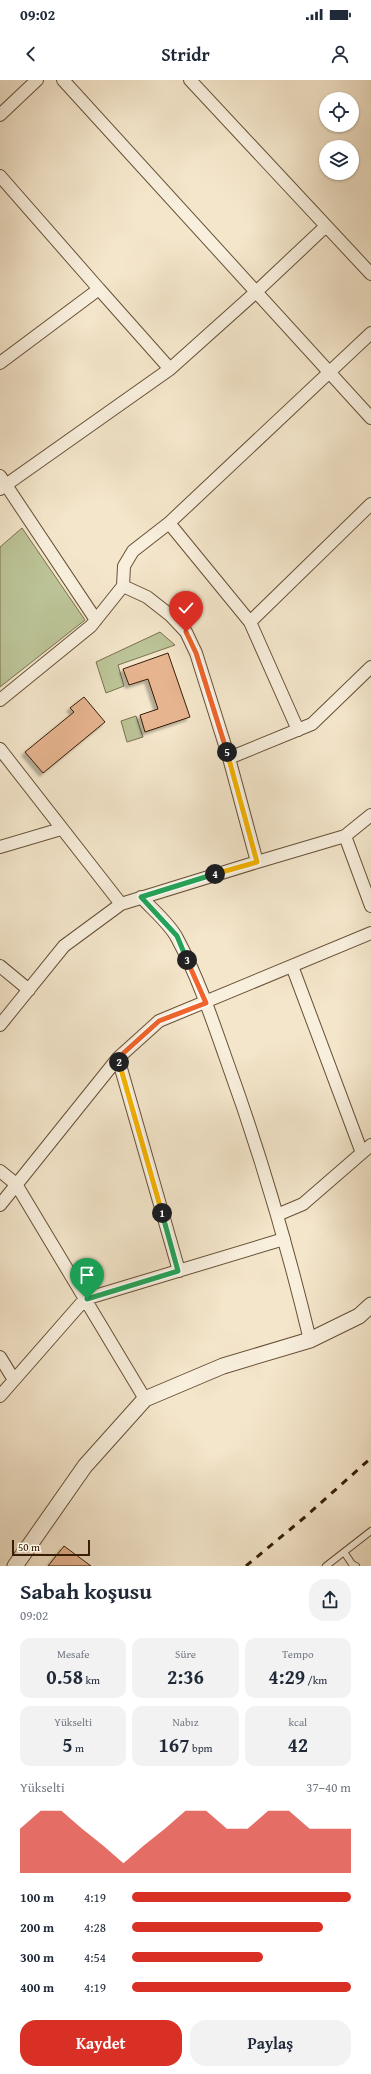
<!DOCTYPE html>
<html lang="tr">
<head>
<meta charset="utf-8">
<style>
	:root { --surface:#fff; --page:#f2f2f3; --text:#1f2937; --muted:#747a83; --accent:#d93025 }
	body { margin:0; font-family:"Gentium Book Plus",serif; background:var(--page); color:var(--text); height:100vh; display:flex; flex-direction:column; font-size:15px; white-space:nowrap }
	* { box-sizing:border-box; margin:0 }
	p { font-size:13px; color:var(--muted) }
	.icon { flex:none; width:22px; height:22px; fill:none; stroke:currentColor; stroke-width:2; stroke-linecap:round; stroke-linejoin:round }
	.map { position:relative; height:1486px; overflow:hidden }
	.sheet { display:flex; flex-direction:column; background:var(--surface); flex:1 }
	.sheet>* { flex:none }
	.tools { position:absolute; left:319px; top:12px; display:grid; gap:8px }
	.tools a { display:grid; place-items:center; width:40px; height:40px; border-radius:50%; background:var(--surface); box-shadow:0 1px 3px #0004; font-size:20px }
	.scale { position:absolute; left:12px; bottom:10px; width:78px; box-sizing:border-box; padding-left:4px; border:2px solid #381e06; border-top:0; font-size:11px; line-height:14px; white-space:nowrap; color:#381e06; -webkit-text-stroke:3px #f8efdd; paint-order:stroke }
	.pin { position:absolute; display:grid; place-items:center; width:34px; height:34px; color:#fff; margin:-41px -17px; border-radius:50% 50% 50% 0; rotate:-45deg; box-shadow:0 0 4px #0007 }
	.pin .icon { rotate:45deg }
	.km { position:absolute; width:20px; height:20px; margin:-10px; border-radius:50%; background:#222; color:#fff; font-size:11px; line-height:20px; text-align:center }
	.round { display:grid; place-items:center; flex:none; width:42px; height:42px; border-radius:16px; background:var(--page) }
	.headline { display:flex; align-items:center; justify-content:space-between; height:68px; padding:0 20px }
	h1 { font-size:22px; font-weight:600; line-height:30px }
	.metrics { display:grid; grid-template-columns:repeat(3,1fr); gap:6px; height:68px; padding:4px 20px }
	.metrics div { display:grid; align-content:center; border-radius:10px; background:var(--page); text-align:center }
	.metrics b { font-size:20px; font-weight:600 }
	.metrics small { font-size:11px; font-weight:400 }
	.metrics p { font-size:11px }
	.chart { height:112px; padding:8px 20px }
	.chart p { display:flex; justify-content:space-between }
	.chart svg { width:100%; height:72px; margin-top:4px; fill:var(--accent); opacity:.7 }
	.cta { display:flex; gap:8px; margin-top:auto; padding:8px 20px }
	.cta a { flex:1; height:46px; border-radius:16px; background:var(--accent); color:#fff; font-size:16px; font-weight:600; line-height:46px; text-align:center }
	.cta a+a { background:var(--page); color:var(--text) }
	ul { padding:0 20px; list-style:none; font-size:13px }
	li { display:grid; grid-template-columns:64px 48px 1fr; align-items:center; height:30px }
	li i { height:10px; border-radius:5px; background:var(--accent) }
	.status { display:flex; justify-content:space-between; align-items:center; height:28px; padding:0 20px; background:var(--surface); direction:ltr }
	.status svg { height:11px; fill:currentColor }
	header { display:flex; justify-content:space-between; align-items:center; height:52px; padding:0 20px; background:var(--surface); font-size:18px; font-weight:600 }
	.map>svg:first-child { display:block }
	.green { fill:#bcc497; stroke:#7a714e }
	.building { fill:#e6b48f; stroke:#381e06; filter:url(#shadow) }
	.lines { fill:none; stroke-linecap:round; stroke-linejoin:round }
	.service-casing { stroke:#675037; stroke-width:8 }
	.minor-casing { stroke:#675037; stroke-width:14 }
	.tertiary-casing { stroke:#675037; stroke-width:17 }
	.service { stroke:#f8efdd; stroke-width:6 }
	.minor { stroke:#f8efdd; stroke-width:12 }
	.tertiary { stroke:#f8efdd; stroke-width:15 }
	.rail { stroke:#381e06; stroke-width:3; stroke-dasharray:7 7; stroke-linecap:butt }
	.split-1-casing { stroke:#fff; stroke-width:8 }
	.split-2-casing { stroke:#fff; stroke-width:8 }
	.split-3-casing { stroke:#fff; stroke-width:8 }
	.split-4-casing { stroke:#fff; stroke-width:8 }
	.split-5-casing { stroke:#fff; stroke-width:8 }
	.split-6-casing { stroke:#fff; stroke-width:8 }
	.split-1 { stroke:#22a559; stroke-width:5 }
	.split-2 { stroke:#f5b400; stroke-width:5 }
	.split-3 { stroke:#f0652b; stroke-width:5 }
	.split-4 { stroke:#22a559; stroke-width:5 }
	.split-5 { stroke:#f5b400; stroke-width:5 }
	.split-6 { stroke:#f0652b; stroke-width:5 }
</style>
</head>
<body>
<div class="status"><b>09:02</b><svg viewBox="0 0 49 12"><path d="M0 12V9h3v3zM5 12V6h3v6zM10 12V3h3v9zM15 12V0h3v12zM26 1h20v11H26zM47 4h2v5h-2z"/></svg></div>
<header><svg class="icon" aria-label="back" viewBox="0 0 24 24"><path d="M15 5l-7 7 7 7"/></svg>Stridr<svg class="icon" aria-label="person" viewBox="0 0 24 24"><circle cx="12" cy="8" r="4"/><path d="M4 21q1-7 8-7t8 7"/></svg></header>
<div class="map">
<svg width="371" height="1486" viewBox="0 0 371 1486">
	<defs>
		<filter id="shadow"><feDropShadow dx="-3.5" dy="3.5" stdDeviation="1" flood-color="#0004"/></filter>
	</defs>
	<rect width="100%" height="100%" fill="#f4e6cb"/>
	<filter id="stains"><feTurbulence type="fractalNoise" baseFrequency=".005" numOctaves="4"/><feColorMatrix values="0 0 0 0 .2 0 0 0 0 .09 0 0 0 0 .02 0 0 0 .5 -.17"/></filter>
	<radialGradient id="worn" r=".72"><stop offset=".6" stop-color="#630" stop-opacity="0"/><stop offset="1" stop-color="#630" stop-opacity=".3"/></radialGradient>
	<path class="green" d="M22 448 85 540 0 607V467Z
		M160 552 175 565 118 585 124 606 106 613 96 582Z
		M136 636 143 657 127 662 121 641Z"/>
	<path class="building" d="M168 573 190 637 145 652 140 635 158 629 148 599 129 605 123 589Z
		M84 617 105 642 43 693 25 672 74 632 70 628Z
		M64 1466 91 1486H48Z"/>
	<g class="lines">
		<defs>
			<path id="service" d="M344 1472 352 1484 356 1486
				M326 1486 371 1451"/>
			<path id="minor" d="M63 0 371 338
				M190 0 371 194
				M0 35 37 0
				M0 96 99 209
				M0 283 99 209 170 289
				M0 396 96 540
				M0 409 170 289 256 212 326 146
				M123 506 147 517 170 535 186 552 196 573 229 678
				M250 542 371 424
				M0 620 91 546 123 506 124 486 133 471 169 443
				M298 650 250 542 169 443 371 253
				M0 669 121 824
				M345 756 371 826
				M0 767 61 749
				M257 782 229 678 312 644 371 587
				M141 817C152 829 170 844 177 858 197 895 211 936 225 976 259 1069 287 1164 310 1260
				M0 886 29 910
				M292 886 362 1073
				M0 945 64 866 121 824 257 782 345 756 371 735
				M0 1091 16 1104 145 1319
				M0 1125 118 978
				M277 1135 303 1124 371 1065
				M179 1191 118 978 159 941 371 853
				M0 1277 14 1300
				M0 1316 85 1219 284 1159"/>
			<path id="tertiary" d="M15 1486 85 1386 145 1319 223 1286 310 1260 359 1236 371 1225"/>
		</defs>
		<use href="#service" class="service-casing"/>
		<use href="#minor" class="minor-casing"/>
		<use href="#tertiary" class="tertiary-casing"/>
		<use href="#service" class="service"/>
		<use href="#minor" class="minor"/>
		<use href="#tertiary" class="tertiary"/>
		<path class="rail" d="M246 1486 305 1437 371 1378"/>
	</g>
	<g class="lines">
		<defs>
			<path id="split-1" d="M87 1219 178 1191 162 1133"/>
			<path id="split-2" d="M119 982 162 1133"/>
			<path id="split-3" d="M119 982 118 978 159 941 206 923 187 880"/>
			<path id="split-4" d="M187 880 177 856 141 817 215 794"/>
			<path id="split-5" d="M215 794 257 782 227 672"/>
			<path id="split-6" d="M186 552 196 573 227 672"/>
		</defs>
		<use href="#split-1" class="split-1-casing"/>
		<use href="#split-2" class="split-2-casing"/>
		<use href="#split-3" class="split-3-casing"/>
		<use href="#split-4" class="split-4-casing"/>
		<use href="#split-5" class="split-5-casing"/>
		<use href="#split-6" class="split-6-casing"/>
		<use href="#split-1" class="split-1"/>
		<use href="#split-2" class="split-2"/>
		<use href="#split-3" class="split-3"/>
		<use href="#split-4" class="split-4"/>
		<use href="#split-5" class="split-5"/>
		<use href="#split-6" class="split-6"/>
	</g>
	<rect width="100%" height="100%" filter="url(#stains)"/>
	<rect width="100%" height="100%" fill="url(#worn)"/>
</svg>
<div class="tools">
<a><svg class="icon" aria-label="locate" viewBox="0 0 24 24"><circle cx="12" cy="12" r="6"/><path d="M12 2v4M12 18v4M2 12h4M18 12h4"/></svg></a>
<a><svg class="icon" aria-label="layers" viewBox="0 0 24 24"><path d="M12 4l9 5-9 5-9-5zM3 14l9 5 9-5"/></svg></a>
</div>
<div class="scale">50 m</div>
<div class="pin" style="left:87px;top:1219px;background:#1e9e55"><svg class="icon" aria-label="arrive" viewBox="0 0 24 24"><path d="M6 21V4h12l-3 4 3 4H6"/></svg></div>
<div class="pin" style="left:186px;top:552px;background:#d93025"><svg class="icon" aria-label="check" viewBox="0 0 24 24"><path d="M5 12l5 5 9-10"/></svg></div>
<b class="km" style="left:162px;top:1133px">1</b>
<b class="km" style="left:119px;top:982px">2</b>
<b class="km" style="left:187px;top:880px">3</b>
<b class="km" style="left:215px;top:794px">4</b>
<b class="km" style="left:227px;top:672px">5</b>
</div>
<section class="sheet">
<div class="headline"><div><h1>Sabah koşusu</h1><p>09:02</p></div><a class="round"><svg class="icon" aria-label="share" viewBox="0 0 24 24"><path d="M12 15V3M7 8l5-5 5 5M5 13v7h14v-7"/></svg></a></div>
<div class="metrics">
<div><p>Mesafe</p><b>0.58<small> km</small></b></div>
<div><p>Süre</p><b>2:36</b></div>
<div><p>Tempo</p><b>4:29<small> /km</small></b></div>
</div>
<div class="metrics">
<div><p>Yükselti</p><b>5<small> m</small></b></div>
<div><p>Nabız</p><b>167<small> bpm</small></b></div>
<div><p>kcal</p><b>42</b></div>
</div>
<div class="chart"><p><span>Yükselti</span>37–40 m</p>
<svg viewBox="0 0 160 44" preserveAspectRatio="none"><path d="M0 44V17L10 6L20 6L30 17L40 27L50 38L60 27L70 17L80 6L90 6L100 17L110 17L120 6L130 6L140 17L150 17L160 17V44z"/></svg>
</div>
<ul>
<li><b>100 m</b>4:19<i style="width:100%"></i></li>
<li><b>200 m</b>4:28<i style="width:87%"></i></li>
<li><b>300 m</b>4:54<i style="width:60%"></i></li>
<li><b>400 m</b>4:19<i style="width:100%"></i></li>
</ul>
<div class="cta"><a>Kaydet</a><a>Paylaş</a></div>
</section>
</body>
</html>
